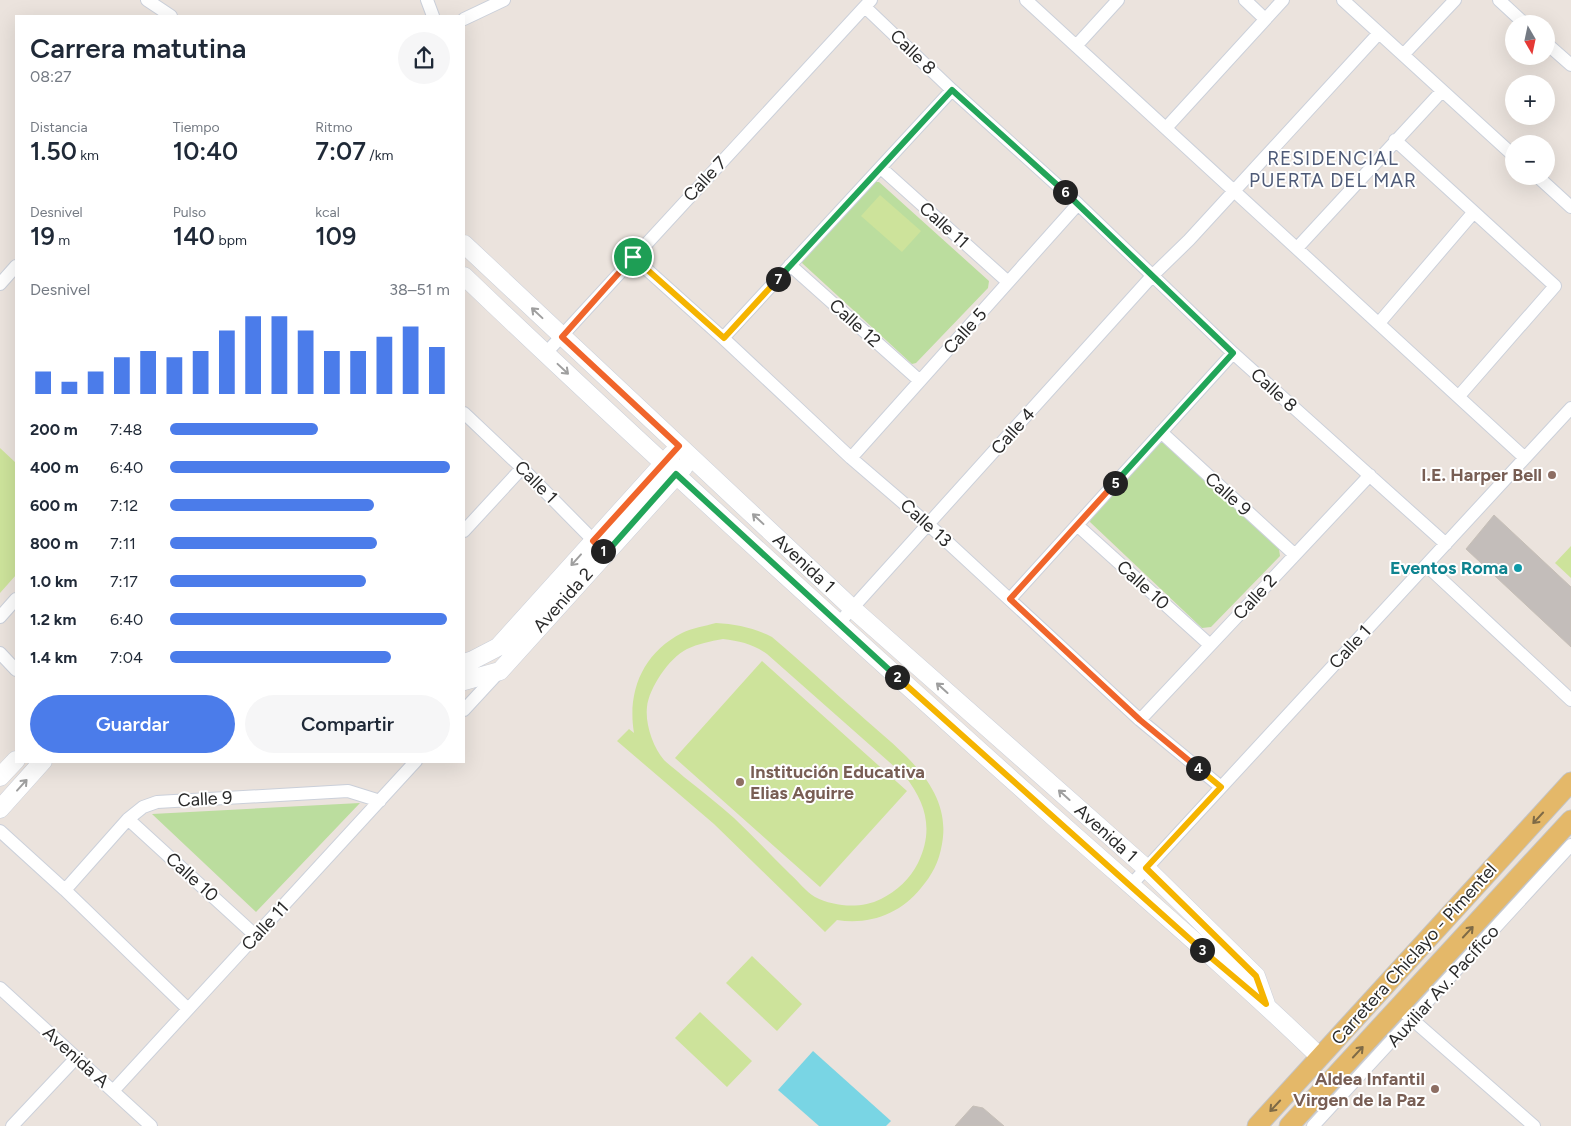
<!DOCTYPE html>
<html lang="es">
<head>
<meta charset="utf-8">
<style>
	:root { --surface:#fff; --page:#f6f6f7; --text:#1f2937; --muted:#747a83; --accent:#4b7cea }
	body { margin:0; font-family:Figtree,sans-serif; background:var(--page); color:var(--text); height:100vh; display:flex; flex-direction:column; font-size:19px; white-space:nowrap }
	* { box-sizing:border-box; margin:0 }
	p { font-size:16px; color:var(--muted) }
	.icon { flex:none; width:28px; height:28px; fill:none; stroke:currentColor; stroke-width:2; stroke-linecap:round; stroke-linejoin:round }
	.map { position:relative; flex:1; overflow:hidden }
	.side { position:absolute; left:15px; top:15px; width:450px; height:748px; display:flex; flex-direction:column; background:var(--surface); border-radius:0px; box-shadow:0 5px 20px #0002 }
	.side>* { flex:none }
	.needle { width:32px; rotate:171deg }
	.tools { position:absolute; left:1505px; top:15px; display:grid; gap:10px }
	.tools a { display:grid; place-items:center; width:50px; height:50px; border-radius:50%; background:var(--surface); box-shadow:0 5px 20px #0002; font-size:25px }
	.pin { position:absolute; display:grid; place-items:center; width:42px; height:42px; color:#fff; margin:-21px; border:2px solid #fff; border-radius:50%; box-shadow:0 1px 5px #0007 }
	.km { position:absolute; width:25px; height:25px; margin:-12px; border-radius:50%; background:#222; color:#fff; font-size:14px; line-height:25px; text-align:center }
	.round { display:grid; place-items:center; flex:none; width:52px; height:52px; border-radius:26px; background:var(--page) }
	.head { display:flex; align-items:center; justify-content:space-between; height:85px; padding:0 15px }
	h1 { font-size:28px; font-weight:600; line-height:38px }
	.stats { display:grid; grid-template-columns:repeat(3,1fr); gap:8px; height:85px; padding:5px 15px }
	.stats div { display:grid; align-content:center }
	.stats b { font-size:25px; font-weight:600 }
	.stats small { font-size:14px; font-weight:400 }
	.stats p { font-size:14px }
	.chart { height:140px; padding:10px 15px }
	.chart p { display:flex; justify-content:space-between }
	.chart svg { width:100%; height:90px; margin-top:5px; stroke:var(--accent); stroke-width:6 }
	.action { display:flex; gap:10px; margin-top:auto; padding:10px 15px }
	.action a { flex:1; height:58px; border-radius:30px; background:var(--accent); color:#fff; font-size:20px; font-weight:600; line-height:58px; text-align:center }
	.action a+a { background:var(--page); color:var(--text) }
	ul { padding:0 15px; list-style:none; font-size:16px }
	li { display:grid; grid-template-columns:80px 60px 1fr; align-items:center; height:38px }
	li i { height:12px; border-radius:6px; background:var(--accent) }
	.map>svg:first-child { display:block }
	.green { fill:#bbdd9e }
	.pitch { fill:#cde39b; fill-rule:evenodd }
	.water { fill:#79d5e4 }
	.building { fill:#c3bdba; stroke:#c6bfb7 }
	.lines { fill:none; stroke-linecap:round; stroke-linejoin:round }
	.street-casing { stroke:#cbd0da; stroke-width:14 }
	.secondary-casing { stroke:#cbd0da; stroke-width:19 }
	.primary-casing { stroke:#c3c3c3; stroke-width:21 }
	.street { stroke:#fff; stroke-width:12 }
	.secondary { stroke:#fff; stroke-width:18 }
	.primary { stroke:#e4b869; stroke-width:19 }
	.oneway { stroke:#9f9f9f }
	.oneway2 { stroke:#7e6a46 }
	.split-1-casing { stroke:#fff; stroke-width:10 }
	.split-2-casing { stroke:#fff; stroke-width:10 }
	.split-3-casing { stroke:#fff; stroke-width:10 }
	.split-4-casing { stroke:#fff; stroke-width:10 }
	.split-5-casing { stroke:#fff; stroke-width:10 }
	.split-6-casing { stroke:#fff; stroke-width:10 }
	.split-7-casing { stroke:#fff; stroke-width:10 }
	.split-8-casing { stroke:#fff; stroke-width:10 }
	.split-1 { stroke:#f0652b; stroke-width:6 }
	.split-2 { stroke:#22a559; stroke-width:6 }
	.split-3 { stroke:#f5b400; stroke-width:6 }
	.split-4 { stroke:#f5b400; stroke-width:6 }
	.split-5 { stroke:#f0652b; stroke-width:6 }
	.split-6 { stroke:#22a559; stroke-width:6 }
	.split-7 { stroke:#22a559; stroke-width:6 }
	.split-8 { stroke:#f5b400; stroke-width:6 }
	.education-dot { fill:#8d6e63; stroke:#fff; stroke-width:2 }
	.culture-dot { fill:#0f9aa8; stroke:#fff; stroke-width:2 }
	.labels { text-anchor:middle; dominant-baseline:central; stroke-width:4; stroke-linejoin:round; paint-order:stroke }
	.street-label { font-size:18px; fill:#2a2a2a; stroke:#fff }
	.education-label { font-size:18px; font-weight:bold; fill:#785e54; stroke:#fff; text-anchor:end }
	.culture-label { font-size:18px; font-weight:bold; fill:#0d838f; stroke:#fff; text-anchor:end }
	.neighbourhood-label { font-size:19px; letter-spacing:1px; fill:#4e5a77; stroke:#fff }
</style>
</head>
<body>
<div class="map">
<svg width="1571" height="1126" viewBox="0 0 1571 1126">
	<rect width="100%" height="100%" fill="#ebe3dd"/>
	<path class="green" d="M874 182H879L989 281 988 288 916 363 912 364 802 263 803 257Z
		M1164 441 1279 549 1280 556 1211 627 1202 628 1090 522 1091 517 1158 442Z
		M360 803 256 912 152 814Z"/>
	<path class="pitch" d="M880 195 921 231 902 252 861 216Z
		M0 448 16 463V575L0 593Z
		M1571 546V578L1555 563Z
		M716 623C736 624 754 628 772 637 802 662 829 688 858 713 896 748 953 785 942 844 939 862 932 875 921 888 900 914 870 925 837 920L825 932 714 824 617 741 629 729 634 733C627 691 643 653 682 633 692 628 705 626 716 623ZM723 639C740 641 753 644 767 654L905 776C926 803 934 830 918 863 910 879 897 891 881 899 861 909 835 907 815 897 806 892 798 881 790 874 771 855 753 836 734 818 718 804 701 790 684 777 678 771 670 766 664 760 653 747 645 724 647 707 649 688 669 658 687 649 698 644 710 641 723 639Z
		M762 661 907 791 820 887 675 758Z
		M752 956 802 1004 777 1031 726 983Z
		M700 1012 752 1061 727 1087 675 1038Z"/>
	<path class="water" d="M813 1051 891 1121 886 1126H819L778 1090Z"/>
	<path class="building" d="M1494 515 1571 587V647L1466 549Z
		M973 1106 983 1108 1004 1126H955Z"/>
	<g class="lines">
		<defs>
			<path id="street" d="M147 0 171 16
				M427 0 433 16
				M1026 0 1525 458
				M1245 0 1265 19
				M1343 0 1514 156
				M1499 0 1525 24
				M865 7 952 90 1078 204 1233 353 1446 544
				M464 19 504 0
				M1546 43 1571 65
				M1076 46 1118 0
				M1403 55 1455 0
				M1166 128 1283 0
				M1395 140 1555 286 1459 396
				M881 168 1008 282
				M1537 176 1571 207
				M1298 247 1442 91
				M633 257 723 338 851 458 929 525 1140 720 1221 787
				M790 265 920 381
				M0 284 16 266
				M1379 323 1473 213
				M723 338 952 90
				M546 353 871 0
				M464 413 522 468 599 546
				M1161 432 1295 555
				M851 458 1078 204
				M1077 525 1210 645
				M464 531 522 468
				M1426 565 1571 700
				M1010 599 1233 353
				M0 617 16 599
				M838 624 1153 275 1189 240 1379 33
				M0 653 16 670
				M464 710 500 671
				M1140 720 1370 475
				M128 819 256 936
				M0 831 65 890 188 1009
				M1130 886 1571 408
				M65 890 128 819 143 807 157 802 348 791 380 801
				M0 988 151 1126
				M1406 1014 1534 1126
				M113 1091 416 761
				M12 1126 76 1058
				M1313 1126 1571 845"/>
			<path id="secondary" d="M464 244 852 608 1146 868 1256 976 1266 1004
				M464 276C649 453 839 625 1030 796 1127 883 1227 967 1320 1057
				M464 663 473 660 498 647 672 454
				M464 681 500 671 684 467
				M0 777 16 760
				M0 809 43 761"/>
			<path id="primary" d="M1257 1126 1571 782
				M1289 1126 1571 820"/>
		</defs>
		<use href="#street" class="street-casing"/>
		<use href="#secondary" class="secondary-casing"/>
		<use href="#primary" class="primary-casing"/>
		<use href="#street" class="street"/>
		<use href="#secondary" class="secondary"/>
		<use href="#primary" class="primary"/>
	</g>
	<defs><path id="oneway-shaft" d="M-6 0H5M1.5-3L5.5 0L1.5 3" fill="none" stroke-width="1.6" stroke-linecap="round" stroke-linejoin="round" transform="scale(1.25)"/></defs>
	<g class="oneway">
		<use href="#oneway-shaft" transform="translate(537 313) rotate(-137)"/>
		<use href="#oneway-shaft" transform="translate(563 369) rotate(43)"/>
		<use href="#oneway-shaft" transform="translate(758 519) rotate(-137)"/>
		<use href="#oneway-shaft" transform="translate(576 560) rotate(132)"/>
		<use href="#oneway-shaft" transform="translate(942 688) rotate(-138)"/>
		<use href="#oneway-shaft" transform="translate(22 785) rotate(-48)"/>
		<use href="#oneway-shaft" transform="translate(1064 795) rotate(-138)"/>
	</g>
	<g class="oneway2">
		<use href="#oneway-shaft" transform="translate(1538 818) rotate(133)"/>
		<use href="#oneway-shaft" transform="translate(1468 932) rotate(-47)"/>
		<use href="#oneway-shaft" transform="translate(1358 1052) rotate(-47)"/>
		<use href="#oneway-shaft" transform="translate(1275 1106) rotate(133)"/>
	</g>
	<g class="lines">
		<defs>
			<path id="split-1" d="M603 551 593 541 679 446 562 337 633 257"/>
			<path id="split-2" d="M603 551 606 553 676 474 897 677"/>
			<path id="split-3" d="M897 677 1202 950"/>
			<path id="split-4" d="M1198 768 1221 787 1146 868 1256 976 1266 1004 1202 950"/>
			<path id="split-5" d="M1115 483 1010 599 1140 720 1198 768"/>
			<path id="split-6" d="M1065 192 1233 353 1115 483"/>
			<path id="split-7" d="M778 279 952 90 1065 192"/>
			<path id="split-8" d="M633 257 724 338 778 279"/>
		</defs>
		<use href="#split-1" class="split-1-casing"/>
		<use href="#split-2" class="split-2-casing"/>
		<use href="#split-3" class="split-3-casing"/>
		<use href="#split-4" class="split-4-casing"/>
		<use href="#split-5" class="split-5-casing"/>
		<use href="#split-6" class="split-6-casing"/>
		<use href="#split-7" class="split-7-casing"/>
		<use href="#split-8" class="split-8-casing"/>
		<use href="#split-1" class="split-1"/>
		<use href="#split-2" class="split-2"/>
		<use href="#split-3" class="split-3"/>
		<use href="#split-4" class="split-4"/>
		<use href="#split-5" class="split-5"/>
		<use href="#split-6" class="split-6"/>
		<use href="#split-7" class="split-7"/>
		<use href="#split-8" class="split-8"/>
	</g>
	<g class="education-dot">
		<circle cx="1552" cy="475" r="5"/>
		<circle cx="740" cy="782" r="5"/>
		<circle cx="1435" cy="1089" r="5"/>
	</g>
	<circle class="culture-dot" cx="1518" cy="568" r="5"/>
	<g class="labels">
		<g class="street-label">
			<text transform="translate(913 52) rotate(44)">Calle 8</text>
			<text transform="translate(705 179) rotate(-47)">Calle 7</text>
			<text transform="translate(944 225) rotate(42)">Calle 11</text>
			<text transform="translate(855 323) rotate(42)">Calle 12</text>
			<text transform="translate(965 331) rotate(-48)">Calle 5</text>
			<text transform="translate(1274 390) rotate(42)">Calle 8</text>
			<text transform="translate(1013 431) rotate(-48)">Calle 4</text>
			<text transform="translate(536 482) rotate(45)">Calle 1</text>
			<text transform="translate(1228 494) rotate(42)">Calle 9</text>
			<text transform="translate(926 523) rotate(42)">Calle 13</text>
			<text transform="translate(804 563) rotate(43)">Avenida 1</text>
			<text transform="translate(1143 585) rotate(42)">Calle 10</text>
			<text transform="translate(1255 597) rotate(-47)">Calle 2</text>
			<text transform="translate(563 600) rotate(-48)">Avenida 2</text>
			<text transform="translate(1350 647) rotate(-47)">Calle 1</text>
			<text transform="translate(205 799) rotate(-3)">Calle 9</text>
			<text transform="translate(1106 833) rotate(42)">Avenida 1</text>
			<text transform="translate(192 877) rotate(42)">Calle 10</text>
			<text transform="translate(265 926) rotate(-47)">Calle 11</text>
			<text transform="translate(1414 954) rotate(-48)">Carretera Chiclayo - Pimentel</text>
			<text transform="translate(1443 986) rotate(-48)">Auxiliar Av. Pacífico</text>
			<text transform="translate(76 1057) rotate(42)">Avenida A</text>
		</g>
		<g class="education-label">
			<text x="1542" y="475">I.E. Harper Bell</text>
			<text x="750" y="772" text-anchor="start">Institución Educativa<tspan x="750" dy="21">Elias Aguirre</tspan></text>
			<text x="1425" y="1079">Aldea Infantil<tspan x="1425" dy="21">Virgen de la Paz</tspan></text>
		</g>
		<g class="culture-label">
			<text x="1508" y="568">Eventos Roma</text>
		</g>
		<g class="neighbourhood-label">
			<text x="1333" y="158">RESIDENCIAL<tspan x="1333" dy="22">PUERTA DEL MAR</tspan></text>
		</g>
	</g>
</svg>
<div class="tools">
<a><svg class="needle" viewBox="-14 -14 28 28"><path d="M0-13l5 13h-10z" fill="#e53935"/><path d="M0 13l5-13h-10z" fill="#747a83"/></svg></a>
<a>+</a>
<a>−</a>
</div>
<div class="pin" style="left:633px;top:257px;background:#1e9e55"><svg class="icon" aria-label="arrive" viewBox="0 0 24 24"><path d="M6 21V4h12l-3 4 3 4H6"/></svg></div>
<b class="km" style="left:603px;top:551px">1</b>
<b class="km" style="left:897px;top:677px">2</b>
<b class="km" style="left:1202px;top:950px">3</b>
<b class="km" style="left:1198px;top:768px">4</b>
<b class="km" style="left:1115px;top:483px">5</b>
<b class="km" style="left:1065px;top:192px">6</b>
<b class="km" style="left:778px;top:279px">7</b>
<section class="side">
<div class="head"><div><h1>Carrera matutina</h1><p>08:27</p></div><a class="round"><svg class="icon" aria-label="share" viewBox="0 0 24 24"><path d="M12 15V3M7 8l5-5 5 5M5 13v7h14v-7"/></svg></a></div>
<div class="stats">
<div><p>Distancia</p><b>1.50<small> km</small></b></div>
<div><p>Tiempo</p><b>10:40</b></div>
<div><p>Ritmo</p><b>7:07<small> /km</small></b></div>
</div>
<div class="stats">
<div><p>Desnivel</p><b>19<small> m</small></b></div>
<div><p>Pulso</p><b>140<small> bpm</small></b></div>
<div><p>kcal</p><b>109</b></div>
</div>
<div class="chart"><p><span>Desnivel</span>38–51 m</p>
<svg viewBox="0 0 160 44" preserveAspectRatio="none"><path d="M5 44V33M15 44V38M25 44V33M35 44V26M45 44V23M55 44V26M65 44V23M75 44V13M85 44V6M95 44V6M105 44V13M115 44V23M125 44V23M135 44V16M145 44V11M155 44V21"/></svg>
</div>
<ul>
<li><b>200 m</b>7:48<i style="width:53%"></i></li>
<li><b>400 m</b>6:40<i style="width:100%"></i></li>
<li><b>600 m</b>7:12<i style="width:73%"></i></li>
<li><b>800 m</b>7:11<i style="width:74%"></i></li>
<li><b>1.0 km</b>7:17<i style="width:70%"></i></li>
<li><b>1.2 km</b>6:40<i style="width:99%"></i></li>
<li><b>1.4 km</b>7:04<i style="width:79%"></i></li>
</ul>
<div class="action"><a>Guardar</a><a>Compartir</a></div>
</section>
</div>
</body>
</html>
